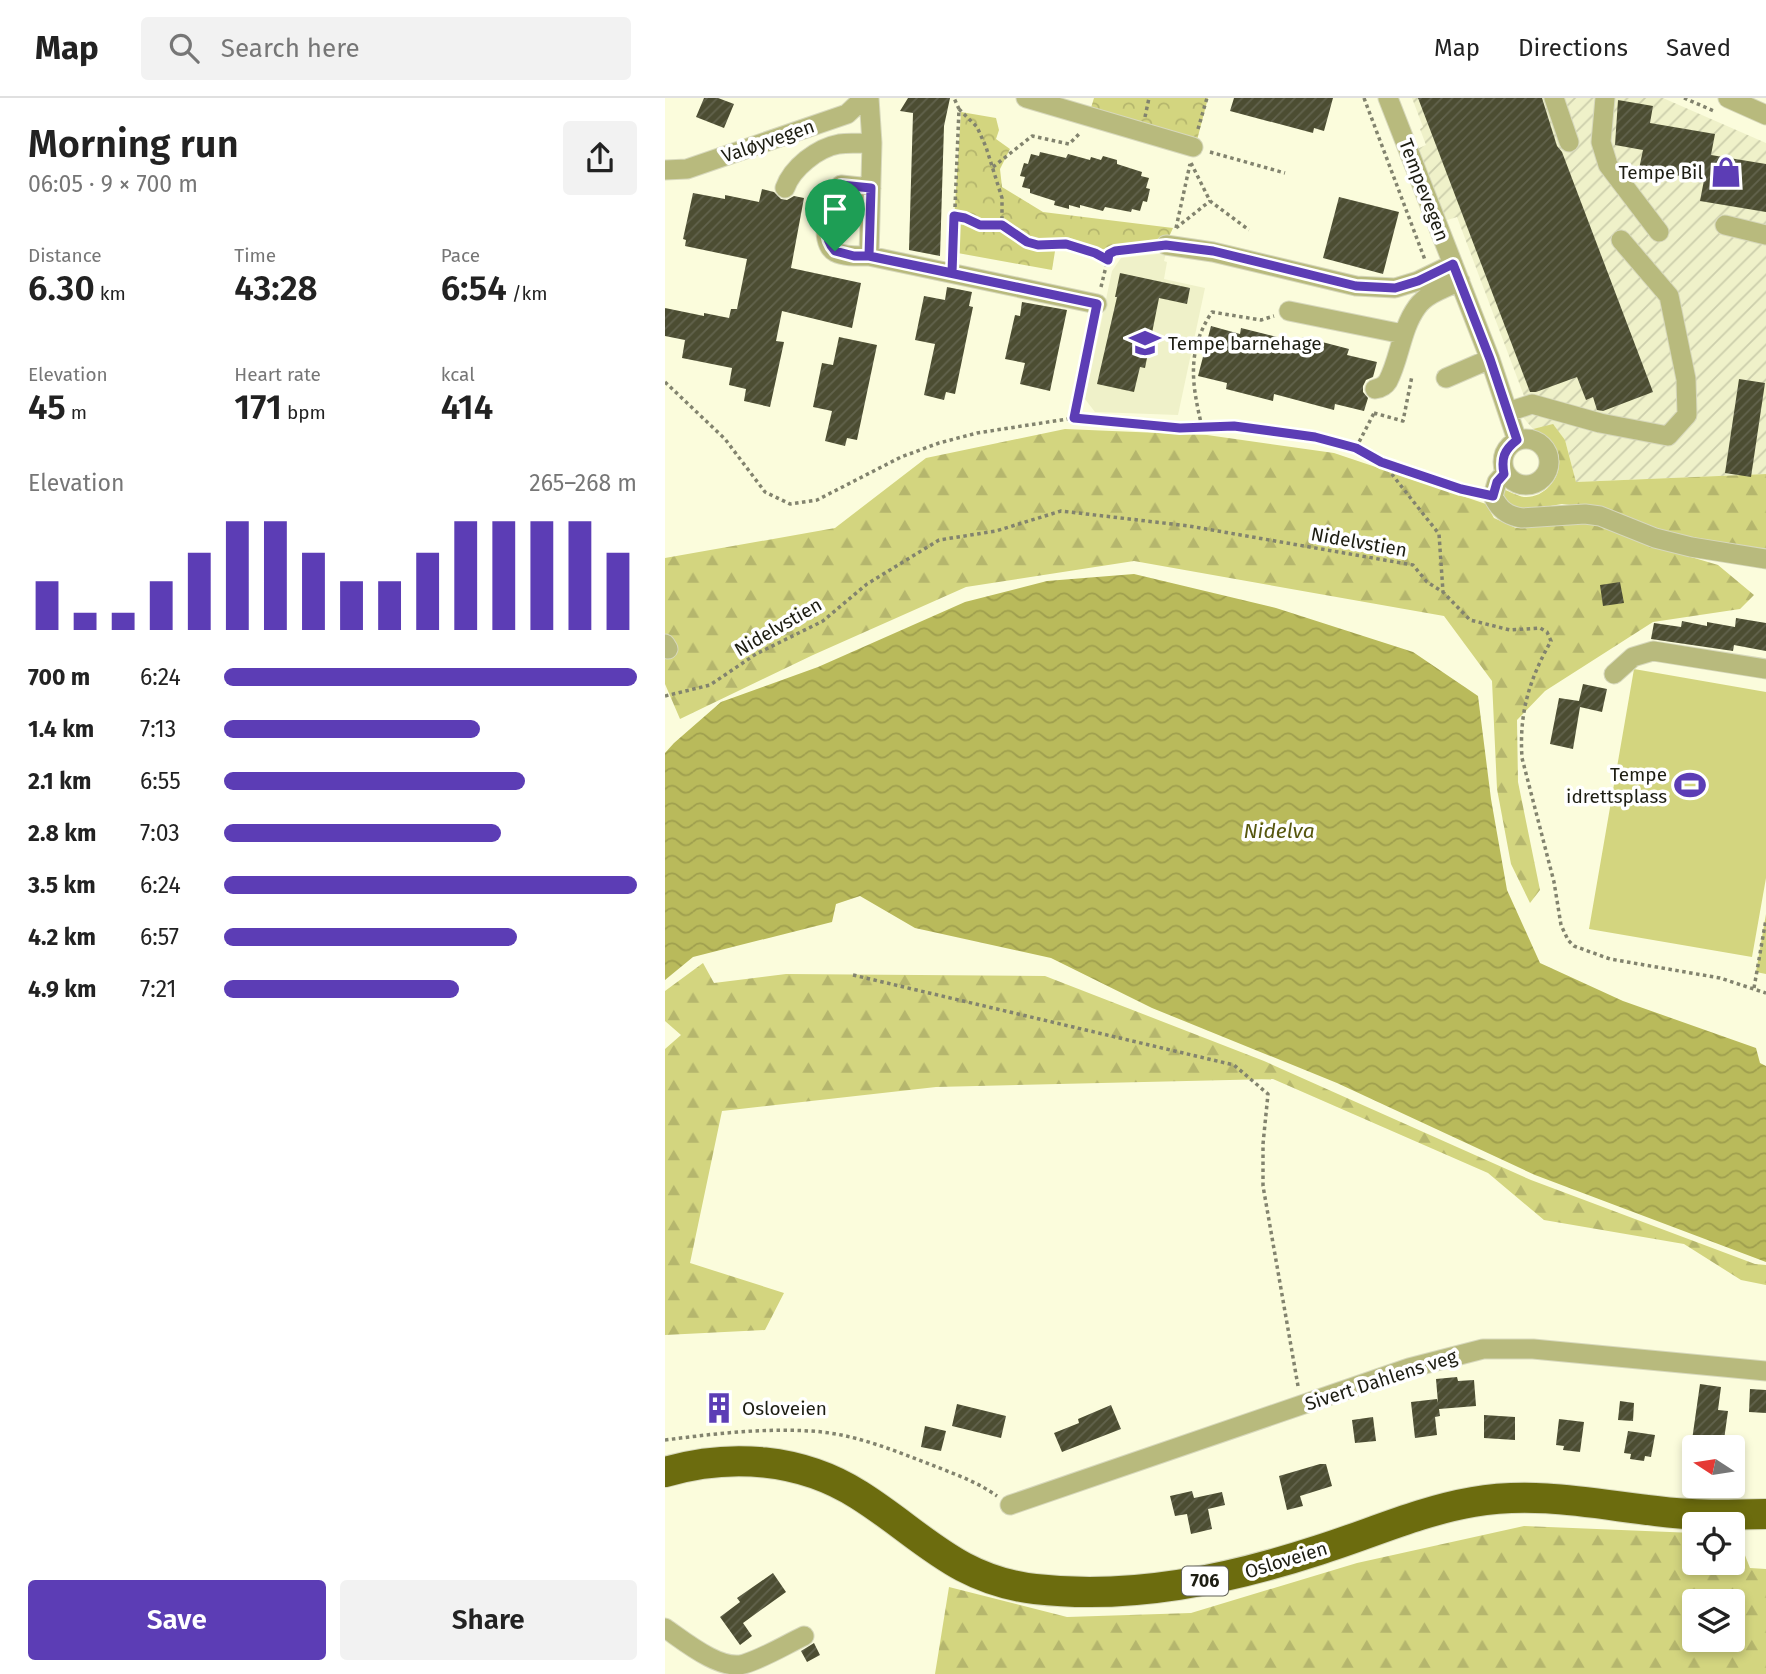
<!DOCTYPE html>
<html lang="en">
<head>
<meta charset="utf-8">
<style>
	:root { --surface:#fff; --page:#f2f2f2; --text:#222; --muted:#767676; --line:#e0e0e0; --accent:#5c3db5 }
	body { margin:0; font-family:"Fira Sans",sans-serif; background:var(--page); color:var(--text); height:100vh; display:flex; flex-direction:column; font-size:26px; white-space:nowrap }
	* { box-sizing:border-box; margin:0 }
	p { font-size:23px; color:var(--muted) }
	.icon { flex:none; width:38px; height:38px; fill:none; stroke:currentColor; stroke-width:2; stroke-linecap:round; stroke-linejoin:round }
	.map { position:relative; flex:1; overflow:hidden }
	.side { display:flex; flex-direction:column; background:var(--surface); width:665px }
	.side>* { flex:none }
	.needle { width:46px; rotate:282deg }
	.controls { position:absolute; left:1017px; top:1337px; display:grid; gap:14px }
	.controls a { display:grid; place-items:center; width:63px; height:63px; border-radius:7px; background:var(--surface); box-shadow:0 4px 10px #0003; font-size:35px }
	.pin { position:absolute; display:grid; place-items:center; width:60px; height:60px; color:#fff; margin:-72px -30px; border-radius:50% 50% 50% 0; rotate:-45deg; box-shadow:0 0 7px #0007 }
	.pin .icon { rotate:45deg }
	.round { display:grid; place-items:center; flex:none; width:74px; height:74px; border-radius:7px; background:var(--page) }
	.head { display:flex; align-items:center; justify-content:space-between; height:119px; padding:0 28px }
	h1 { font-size:38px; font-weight:600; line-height:52px }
	.stats { display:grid; grid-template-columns:repeat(3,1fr); gap:10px; height:119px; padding:7px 28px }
	.stats div { display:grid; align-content:center }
	.stats b { font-size:35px; font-weight:600 }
	.stats small { font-size:19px; font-weight:400 }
	.stats p { font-size:19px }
	.chart { height:196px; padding:14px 28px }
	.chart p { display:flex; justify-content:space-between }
	.chart svg { width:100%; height:126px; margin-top:7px; stroke:var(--accent); stroke-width:6 }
	.cta { display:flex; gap:14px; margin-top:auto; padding:14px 28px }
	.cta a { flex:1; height:80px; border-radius:7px; background:var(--accent); color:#fff; font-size:28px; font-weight:600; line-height:80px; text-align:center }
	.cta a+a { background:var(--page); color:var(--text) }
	ul { padding:0 28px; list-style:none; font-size:23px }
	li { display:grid; grid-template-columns:112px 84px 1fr; align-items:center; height:52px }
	li i { height:18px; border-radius:9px; background:var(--accent) }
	header { display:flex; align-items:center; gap:42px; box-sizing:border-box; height:98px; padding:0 35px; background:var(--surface); border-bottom:2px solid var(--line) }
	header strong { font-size:33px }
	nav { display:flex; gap:38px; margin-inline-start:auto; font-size:24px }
	.search { width:490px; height:63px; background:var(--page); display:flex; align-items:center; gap:18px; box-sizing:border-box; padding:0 24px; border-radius:7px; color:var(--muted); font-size:26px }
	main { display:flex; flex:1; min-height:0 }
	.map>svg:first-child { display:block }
	.built { fill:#eff1c9 }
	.industrial { fill:url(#industrial-furrows) }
	.forest { fill:url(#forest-firs); fill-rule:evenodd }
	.park { fill:url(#park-crowns) }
	.pitch { fill:#d3d57f }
	.water { fill:url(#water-waves) }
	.building { fill:url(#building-hatch) }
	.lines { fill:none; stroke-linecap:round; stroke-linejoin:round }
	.minor-casing { stroke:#d7d8bc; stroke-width:21 }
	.highway-casing { stroke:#d7d8bc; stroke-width:32 }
	.path { stroke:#82836e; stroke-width:3.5; stroke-dasharray:3.5 3.5; stroke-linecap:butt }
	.minor { stroke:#b8ba7d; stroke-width:19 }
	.highway { stroke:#6c6c0e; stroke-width:30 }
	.route-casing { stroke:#fff; stroke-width:14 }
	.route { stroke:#5c3db5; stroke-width:9 }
	.labels { text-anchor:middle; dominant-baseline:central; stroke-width:7; stroke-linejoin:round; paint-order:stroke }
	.shield { fill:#fff; stroke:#616159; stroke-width:2 }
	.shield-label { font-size:18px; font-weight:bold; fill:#1d1d12 }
	.street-label { font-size:19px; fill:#1d1d12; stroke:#fff }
	.poi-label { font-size:19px; fill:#1d1d12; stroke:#fff; text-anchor:end }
	.water-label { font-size:21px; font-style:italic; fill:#57570f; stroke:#fff }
</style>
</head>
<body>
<header>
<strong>Map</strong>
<div class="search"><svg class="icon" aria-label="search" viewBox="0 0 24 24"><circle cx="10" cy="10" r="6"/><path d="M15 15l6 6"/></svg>Search here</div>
<nav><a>Map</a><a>Directions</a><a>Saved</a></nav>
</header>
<main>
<section class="side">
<div class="head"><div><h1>Morning run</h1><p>06:05 · 9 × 700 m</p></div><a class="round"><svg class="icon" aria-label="share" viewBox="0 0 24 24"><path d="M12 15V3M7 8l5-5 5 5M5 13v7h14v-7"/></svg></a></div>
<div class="stats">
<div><p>Distance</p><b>6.30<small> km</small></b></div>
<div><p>Time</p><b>43:28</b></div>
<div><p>Pace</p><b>6:54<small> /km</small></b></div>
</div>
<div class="stats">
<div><p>Elevation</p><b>45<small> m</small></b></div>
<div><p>Heart rate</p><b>171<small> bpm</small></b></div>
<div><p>kcal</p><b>414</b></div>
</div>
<div class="chart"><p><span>Elevation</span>265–268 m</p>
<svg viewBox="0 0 160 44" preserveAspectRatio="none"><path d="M5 44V27M15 44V38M25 44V38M35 44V27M45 44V17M55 44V6M65 44V6M75 44V17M85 44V27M95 44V27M105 44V17M115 44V6M125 44V6M135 44V6M145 44V6M155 44V17"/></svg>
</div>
<ul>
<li><b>700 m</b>6:24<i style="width:100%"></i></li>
<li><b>1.4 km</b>7:13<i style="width:62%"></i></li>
<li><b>2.1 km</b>6:55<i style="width:73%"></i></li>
<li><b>2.8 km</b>7:03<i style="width:67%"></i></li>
<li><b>3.5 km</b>6:24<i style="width:100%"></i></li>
<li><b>4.2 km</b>6:57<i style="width:71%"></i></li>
<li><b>4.9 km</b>7:21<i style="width:57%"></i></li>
</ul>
<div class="cta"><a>Save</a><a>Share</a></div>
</section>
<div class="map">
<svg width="1101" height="1576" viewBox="0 0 1101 1576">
	<defs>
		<pattern id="industrial-furrows" width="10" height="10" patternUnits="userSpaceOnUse" patternTransform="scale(1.75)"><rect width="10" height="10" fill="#eff1c9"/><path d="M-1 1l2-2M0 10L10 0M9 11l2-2" fill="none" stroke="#ccceac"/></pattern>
		<pattern id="forest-firs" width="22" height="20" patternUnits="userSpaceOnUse" patternTransform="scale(1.75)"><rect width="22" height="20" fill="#d3d57f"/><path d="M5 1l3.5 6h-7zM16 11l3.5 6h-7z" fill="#b5b66d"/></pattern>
		<pattern id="park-crowns" width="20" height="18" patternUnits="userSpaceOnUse" patternTransform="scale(1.75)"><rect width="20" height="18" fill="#d3d57f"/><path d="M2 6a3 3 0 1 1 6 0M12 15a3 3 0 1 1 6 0" fill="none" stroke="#b5b66d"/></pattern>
		<pattern id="water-waves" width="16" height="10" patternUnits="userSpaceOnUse" patternTransform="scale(1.75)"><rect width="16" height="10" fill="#b9ba5b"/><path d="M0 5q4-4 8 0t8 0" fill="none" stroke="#9f9f4e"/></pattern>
		<pattern id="building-hatch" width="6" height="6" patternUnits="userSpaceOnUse" patternTransform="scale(1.75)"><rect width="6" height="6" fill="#4c4d32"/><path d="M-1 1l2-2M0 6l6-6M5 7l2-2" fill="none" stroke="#62634d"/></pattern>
	</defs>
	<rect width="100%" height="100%" fill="#fbfcdc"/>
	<path class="built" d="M501 155 499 163 502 164 499 181 540 190 513 317 430 314 420 301 447 173 456 160Z"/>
	<path class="industrial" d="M747 0H998L1101 45V376L911 384 900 342 888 327 868 331 855 316 849 303 859 298 792 119 779 123 752 51 761 47 755 31 758 29Z"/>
	<path class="forest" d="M888 326 900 342 911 384 1101 376V457L1015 441 937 411 897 406 856 413 840 405 838 391C844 393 852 398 859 399 881 401 901 375 892 353 888 343 877 336 868 331Z
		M400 331 542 337 669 355 821 406 829 420 851 430 927 424 999 451 1053 467 1089 497 1075 511 988 524 880 593 852 622 853 684 875 792 865 805 846 766 832 691 827 583 779 518 469 463 301 489 148 557 15 621 0 586V460L170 430 261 360Z
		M38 865 49 885 121 876 380 878 599 963 866 1082 1090 1166 1101 1167V1187L1076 1182 1019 1146 879 1122 823 1075 608 981 271 989 57 1013 25 1165 119 1195 100 1232 0 1237V951L16 937 0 923V893Z
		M859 1428 1029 1435V1465H1068V1437H1072L1085 1470 1101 1471V1576H270L284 1489 402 1519 526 1515 692 1465ZM1029 1503H1068V1542H1029Z"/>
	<path class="park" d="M429 0H543L531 46 425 13Z
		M296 14 331 20 334 32 331 41 345 51 335 71 337 89 378 114 508 130 503 141 445 149 437 157 391 147 387 172 287 154Z"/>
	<path class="pitch" d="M969 571 1101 594V780L1087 859 924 831Z
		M1101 816V876L1091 874Z"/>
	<path class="water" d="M469 476 611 510 748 554 813 598 826 701 842 792 875 865 958 903 1091 950 1095 965 1101 968V1164L870 1077 672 985 487 910 386 860 250 830 195 798 171 806 167 824 28 859 0 882V655L9 645 56 604 153 569 300 504 382 483Z"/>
	<path class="building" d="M39 0H53L69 6 59 30 31 19Z
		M243 0H285L279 28 275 158 244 152 248 15 235 13Z
		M569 0H668L659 33 649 30 648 35 565 13Z
		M753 0H877L892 48 897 54 988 294 938 313 932 312 928 299 921 302 912 279 871 294H865Z
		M953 2 988 8 985 25 1050 36 1046 57 1101 66V114L1035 103 1039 82 974 71 978 52 950 47Z
		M375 54 401 60 403 56 425 62 426 59 436 62 438 58 452 62V66L477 74 476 78 484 80 481 90 485 91 482 104 478 103 475 113 467 111 466 114 440 109 438 113 415 107V110L404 107V111L389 107 390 103 365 95V91L357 89 360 79 355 78 359 65 363 66 366 56 374 58Z
		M97 91 109 94 116 101 122 102 129 98 139 100 126 170 196 185 187 230 117 213 111 243 119 244 105 309 79 303 81 291 64 287 67 270 17 260 20 242 0 238V210L39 218V215L64 220 66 211H72L82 161 20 148 21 142 18 141 28 95 60 101V97L94 104Z
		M674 99 734 114 718 176 658 160Z
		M455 175 525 190 522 206 494 200 480 270 475 269 469 294 432 286 452 199H450Z
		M282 189 307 194 304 208 308 209 290 296 281 294 279 302 259 297 270 246 250 242 259 198 280 202Z
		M357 204 402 212 385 293 355 286 360 265 340 261 350 217 355 218Z
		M546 228 575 236 576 230 636 245 638 239 684 251 682 257 712 264 708 279 701 282 698 288V294L703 300 699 313 670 306 669 312 609 296 608 303 561 291 562 285 533 278Z
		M174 239 212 247 192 342 182 340 180 348 160 343 167 313 148 309 157 265 168 267Z
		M1074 281 1100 285 1086 379 1060 375Z
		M955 484 959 505 938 508 935 487Z
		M1071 520 1101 525V553L1069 547 1068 553 986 541 989 525 1016 529 1017 523 1042 528V524L1070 529Z
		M918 586 942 591 937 614 915 609 908 651 885 646 894 600 914 603Z
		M792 1279 793 1283 809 1282 811 1308 774 1311 775 1318 770 1319 772 1337 750 1340 746 1304 772 1301 773 1305 771 1281Z
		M1035 1286 1056 1289 1053 1312 1063 1313 1058 1349H1026Z
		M1085 1291 1101 1292V1315L1084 1314Z
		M955 1303 969 1305 968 1323 953 1322Z
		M292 1306 341 1318 336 1340 287 1328Z
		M446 1307 456 1331 397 1354 389 1335 414 1325 413 1321Z
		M819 1317 850 1319V1342L819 1340Z
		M708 1319 711 1343 690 1345 687 1322Z
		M894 1321 919 1324 915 1354 898 1352 899 1348 891 1347Z
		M260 1328 281 1333 276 1353 256 1349Z
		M963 1333 990 1337 986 1359 980 1358 979 1363 965 1361 966 1356 959 1355Z
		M655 1366H661L667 1388 635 1398 638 1408 622 1412 614 1378Z
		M527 1393 529 1400 557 1394 560 1407 543 1411 547 1431 526 1436 522 1416 510 1418 505 1398Z
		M108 1475 121 1494 78 1525 87 1538 75 1547 55 1519 75 1504 72 1500Z
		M149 1545 155 1557 142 1564 136 1553Z"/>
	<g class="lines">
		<defs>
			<path id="minor" d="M204 0 207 45 204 158 432 206
				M361 0 528 49
				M723 0 825 261 852 342
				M889 0 904 44
				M940 0 936 44 943 67 994 134
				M1063 0 1101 17
				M0 72 22 71 182 16 199 0
				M120 90C127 70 152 50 174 46 184 45 196 45 207 45
				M1060 127 1101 137
				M501 147 548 154 691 188 730 190 753 183 788 166
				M204 158C194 158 180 159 170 154 152 144 165 98 176 87L206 90
				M624 213 738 236
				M781 280 825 261
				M710 291C716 290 720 288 723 283 735 260 736 231 752 209 761 196 780 190 795 183
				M843 314 867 306 935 325 1003 338 1022 317 1021 281 1004 198 956 142
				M838 364a23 23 0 1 1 46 0a23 23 0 1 1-46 0Z
				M839 376 832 384 828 398C834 412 843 418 857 420L920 416 935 418 990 440 1026 449 1101 461
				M0 546 3 551
				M949 576 968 559 988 553 1101 571
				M345 1407 744 1270 818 1251H868L1101 1273
				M0 1530C19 1543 55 1573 79 1566 99 1560 120 1547 139 1538"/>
			<path id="highway" d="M0 1374C65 1355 136 1360 194 1397 256 1436 291 1482 370 1491 466 1502 562 1482 654 1452 705 1436 755 1413 808 1404 870 1393 930 1406 991 1413 1028 1418 1065 1417 1101 1416"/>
		</defs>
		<use href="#minor" class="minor-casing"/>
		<use href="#highway" class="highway-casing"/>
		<path class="path" d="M699 0 760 162
			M1019 0 1049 13
			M294 11 312 29 321 49 337 100V127
			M480 19 484 0
			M533 31 542 0
			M545 54 620 75
			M526 65 545 103 584 132
			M328 69 367 38 404 46 415 35
			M289 118 300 120 315 127H337L362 144 373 147 401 146 431 155 443 162
			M511 130 525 66
			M511 130 545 103
			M288 158 294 11 289 0
			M436 189 444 156 450 153 486 149
			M0 284 60 341 100 394 125 406 152 402 236 359 274 345 312 335 409 320 429 223
			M709 315 738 323 747 278
			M409 320 515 330 569 328 650 339 691 350 716 364 813 395
			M537 329C527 287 521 253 547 214L596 222 609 218
			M691 350 709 315
			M718 365 774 436 778 494
			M0 598 45 587 91 556 158 523 202 486 274 442 331 433 396 413 524 428 748 467 762 484 778 494 805 522 845 532 875 530 882 534 886 543C864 582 854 615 857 660L889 784 896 827 903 842 909 848 945 861 1055 880 1101 895
			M188 877 569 967 603 996 598 1046V1088L633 1288
			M1089 890 1101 821
			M0 1342C47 1336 97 1330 145 1333 186 1335 226 1351 264 1366 287 1375 311 1383 332 1398"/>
		<use href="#minor" class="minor"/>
		<use href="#highway" class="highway"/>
	</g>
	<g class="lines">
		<defs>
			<path id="route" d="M170 153 189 158H204L432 206 409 320 515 330 569 328 650 339 691 350 716 364 796 391 828 398 832 384 839 376C836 360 839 352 852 342L825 261 788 166 753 183 730 190 691 188 548 153 501 147 450 153 444 156 443 162 430 155 401 146 373 147 362 144 337 127H315L300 120 289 118 287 175 204 158 206 90 176 87C161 101 155 137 170 153"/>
		</defs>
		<use href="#route" class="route-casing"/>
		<use href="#route" class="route"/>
	</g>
	<defs>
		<symbol id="shop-bare" viewBox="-9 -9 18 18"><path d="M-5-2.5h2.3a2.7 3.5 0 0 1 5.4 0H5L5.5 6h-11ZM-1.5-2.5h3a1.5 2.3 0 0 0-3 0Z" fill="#5c3db5" stroke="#fff" stroke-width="2.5" paint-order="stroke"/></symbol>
		<symbol id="school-bare" viewBox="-9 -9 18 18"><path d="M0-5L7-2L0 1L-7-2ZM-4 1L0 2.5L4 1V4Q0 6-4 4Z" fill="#5c3db5" stroke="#fff" stroke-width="2.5" paint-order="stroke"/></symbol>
		<symbol id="stadium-bare" viewBox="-9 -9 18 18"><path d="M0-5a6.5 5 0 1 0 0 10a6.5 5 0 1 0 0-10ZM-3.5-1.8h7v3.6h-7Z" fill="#5c3db5" stroke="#fff" stroke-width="2.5" paint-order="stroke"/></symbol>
		<symbol id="building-bare" viewBox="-9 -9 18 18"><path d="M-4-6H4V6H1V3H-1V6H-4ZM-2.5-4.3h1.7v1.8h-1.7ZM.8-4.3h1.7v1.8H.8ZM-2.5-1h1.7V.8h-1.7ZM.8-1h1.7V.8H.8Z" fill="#5c3db5" stroke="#fff" stroke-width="2.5" paint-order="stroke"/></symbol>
	</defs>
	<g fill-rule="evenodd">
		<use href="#shop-bare" x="1039" y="52" width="44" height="44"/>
		<use href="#school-bare" x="458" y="223" width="44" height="44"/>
		<use href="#stadium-bare" x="1003" y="665" width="44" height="44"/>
		<use href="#building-bare" x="32" y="1288" width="44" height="44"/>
	</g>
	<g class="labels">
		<rect class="shield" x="517" y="1468.5" width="46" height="29" rx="5"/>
		<g class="shield-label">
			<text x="540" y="1483">706</text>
		</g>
		<g class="street-label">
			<text transform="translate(103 43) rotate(-19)">Valøyvegen</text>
			<text transform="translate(759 92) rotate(69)">Tempevegen</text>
			<text transform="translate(694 444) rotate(10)">Nidelvstien</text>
			<text transform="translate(113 529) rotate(-30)">Nidelvstien</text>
			<text transform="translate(716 1282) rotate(-18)">Sivert Dahlens veg</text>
			<text transform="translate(621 1462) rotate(-17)">Osloveien</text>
		</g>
		<g class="poi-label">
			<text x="1038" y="74">Tempe Bil</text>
			<text x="503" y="245" text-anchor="start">Tempe barnehage</text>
			<text x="1002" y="676">Tempe<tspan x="1002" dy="22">idrettsplass</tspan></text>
			<text x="77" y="1310" text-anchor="start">Osloveien</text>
		</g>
		<g class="water-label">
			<text x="614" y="733">Nidelva</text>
		</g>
	</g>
</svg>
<div class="controls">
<a><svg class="needle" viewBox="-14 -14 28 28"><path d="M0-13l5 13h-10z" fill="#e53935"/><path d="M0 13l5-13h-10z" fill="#767676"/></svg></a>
<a><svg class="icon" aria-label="locate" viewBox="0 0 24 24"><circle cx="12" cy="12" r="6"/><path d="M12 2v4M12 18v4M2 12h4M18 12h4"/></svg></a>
<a><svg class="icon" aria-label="layers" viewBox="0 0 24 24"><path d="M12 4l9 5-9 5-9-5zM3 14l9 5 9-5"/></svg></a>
</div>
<div class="pin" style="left:170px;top:153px;background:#1e9e55"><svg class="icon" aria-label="arrive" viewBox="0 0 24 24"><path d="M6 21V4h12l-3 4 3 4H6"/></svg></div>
</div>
</main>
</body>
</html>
